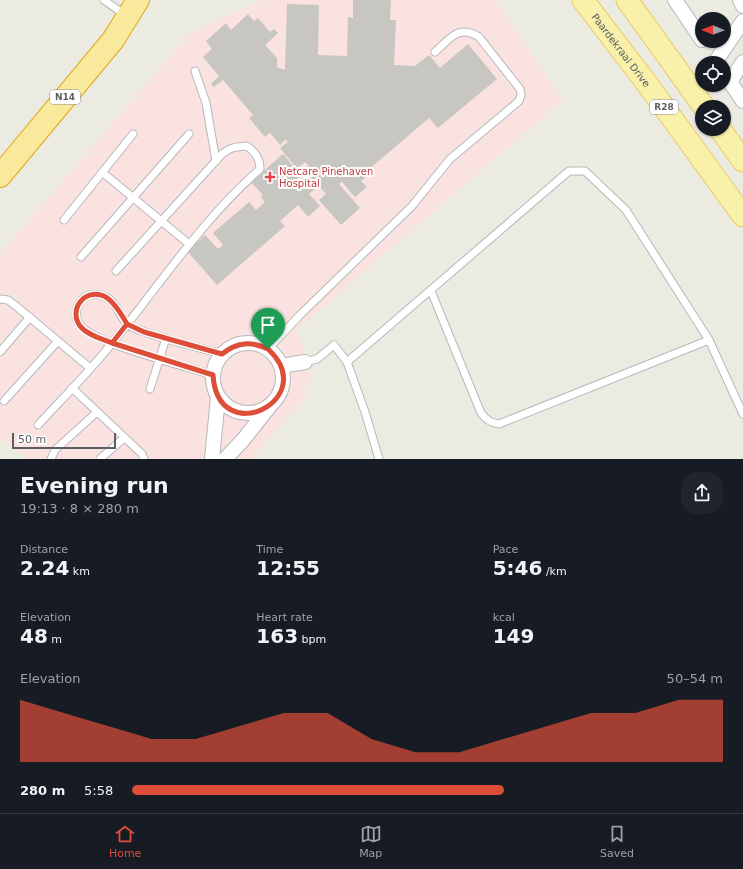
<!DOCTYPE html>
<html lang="en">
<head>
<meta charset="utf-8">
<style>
	:root { --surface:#171b24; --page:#20242c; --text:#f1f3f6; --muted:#9ea1a6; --line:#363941; --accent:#dd4d38 }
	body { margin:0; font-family:"DejaVu Sans",sans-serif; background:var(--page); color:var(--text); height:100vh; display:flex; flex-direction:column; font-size:15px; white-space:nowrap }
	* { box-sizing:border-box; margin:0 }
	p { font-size:13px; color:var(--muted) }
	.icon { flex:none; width:22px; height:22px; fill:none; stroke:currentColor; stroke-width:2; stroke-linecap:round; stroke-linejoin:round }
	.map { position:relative; height:459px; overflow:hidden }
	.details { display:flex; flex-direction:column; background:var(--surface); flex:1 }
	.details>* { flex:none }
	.needle { width:26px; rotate:271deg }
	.controls { position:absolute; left:695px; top:12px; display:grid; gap:8px }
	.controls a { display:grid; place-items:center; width:36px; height:36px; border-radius:50%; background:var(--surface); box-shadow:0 1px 3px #0004; font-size:20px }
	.scale { position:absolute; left:12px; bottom:10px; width:104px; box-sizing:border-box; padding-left:4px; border:2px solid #5b5e62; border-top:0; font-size:11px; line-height:14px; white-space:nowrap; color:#5b5e62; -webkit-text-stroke:3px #fff; paint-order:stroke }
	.pin { position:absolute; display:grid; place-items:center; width:34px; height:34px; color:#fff; margin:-41px -17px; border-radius:50% 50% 50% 0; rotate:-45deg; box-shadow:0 0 4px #0007 }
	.pin .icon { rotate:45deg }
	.round { display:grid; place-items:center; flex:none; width:42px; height:42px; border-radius:16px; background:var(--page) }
	.overview { display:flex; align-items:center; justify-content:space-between; height:68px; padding:0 20px }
	h1 { font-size:22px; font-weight:700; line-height:30px }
	.stats { display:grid; grid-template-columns:repeat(3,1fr); gap:6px; height:68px; padding:4px 20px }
	.stats div { display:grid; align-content:center }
	.stats b { font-size:20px; font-weight:700 }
	.stats small { font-size:11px; font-weight:400 }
	.stats p { font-size:11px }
	.chart { height:112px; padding:8px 20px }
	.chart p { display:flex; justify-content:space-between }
	.chart svg { width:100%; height:72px; margin-top:4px; fill:var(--accent); opacity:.7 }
	ul { padding:0 20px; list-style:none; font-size:13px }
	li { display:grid; grid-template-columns:64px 48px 1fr; align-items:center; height:30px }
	li i { height:10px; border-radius:5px; background:var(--accent) }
	.menu { display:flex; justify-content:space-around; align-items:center; height:56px; border-top:1px solid var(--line); background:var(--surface); font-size:11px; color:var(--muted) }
	.menu a { display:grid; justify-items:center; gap:2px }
	.menu .on { color:var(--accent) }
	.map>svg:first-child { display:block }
	.medical { fill:#f9e2df }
	.building { fill:#c8c6c0 }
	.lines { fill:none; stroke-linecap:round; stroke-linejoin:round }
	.service-casing { stroke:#b5b8bc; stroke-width:9 }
	.minor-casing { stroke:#b5b8bc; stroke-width:16 }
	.primary-casing { stroke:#e8c860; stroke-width:23 }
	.trunk-casing { stroke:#e0a90f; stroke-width:24 }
	.service { stroke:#fff; stroke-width:7 }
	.minor { stroke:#fff; stroke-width:14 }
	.primary { stroke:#f9f1aa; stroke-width:21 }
	.trunk { stroke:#f8e99d; stroke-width:22 }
	.route-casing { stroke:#fff; stroke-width:8 }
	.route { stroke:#dd4d38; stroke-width:5 }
	.health-dot { fill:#e0444e; stroke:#fff; stroke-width:1.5 }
	.labels { text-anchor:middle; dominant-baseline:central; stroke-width:4; stroke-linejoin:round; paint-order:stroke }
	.shield { fill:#fff; stroke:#8c8e91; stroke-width:1 }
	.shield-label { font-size:9px; font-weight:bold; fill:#5b5e62 }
	.street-label { font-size:10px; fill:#5b5e62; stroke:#fff }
	.health-label { font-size:10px; fill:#be3a42; stroke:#fff; text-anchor:start }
</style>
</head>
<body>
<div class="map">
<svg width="743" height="459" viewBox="0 0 743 459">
	<rect width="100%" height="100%" fill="#ecebe2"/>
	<path class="medical" d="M262 0H495L563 100 294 332 302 342 306 368 314 375 304 389 306 396 253 459H26L0 438V254L190 33Z"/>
	<path class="building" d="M353 0H391L390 20H396L394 65 415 66 429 55 440 68 468 44 497 79 438 128 429 118 368 170 371 173 361 181 367 187 355 197 342 182 339 184 360 208 341 225 319 200 326 194 319 186 309 194 320 206 308 217 298 205 280 221 285 226 217 285 187 251 205 235 218 249 223 245 213 233 249 202 256 210 265 202 261 197 263 195 251 182 283 154 293 166 290 169 304 185 316 174 305 162 297 169 280 148 288 142 286 139 280 145 270 133 265 137 249 118 253 115 223 80 214 87 211 84 219 76 203 57 212 49 206 41 226 23 231 30 248 14 254 21 258 18 270 32 274 29 278 33 265 45 277 58V67L285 70 287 4 319 5 318 55 347 56 348 17 353 18Z"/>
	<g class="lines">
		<defs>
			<path id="service" d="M104 0 125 15
				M195 71 206 103 216 161
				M102 172 189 244
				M64 220 133 134
				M81 257 189 134
				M431 291 481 413C486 420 491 423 499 424L709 340
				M0 299 8 300 16 306 90 368
				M268 349 300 315 412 206 450 159 519 101 521 95 520 89 479 37C458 24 450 39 435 52
				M0 352 30 317
				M305 362 317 359 334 345 347 362 365 412 379 459
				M347 362 569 171H585L626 210 709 340 743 414
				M213 375C188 367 92 343 80 325 75 319 75 309 80 302 85 295 95 292 104 296 116 301 119 315 127 324 137 333 205 349 222 354
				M72 388 142 454 144 459
				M150 389 166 338
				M4 401 58 341
				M38 425C63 398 90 371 113 342 161 283 203 219 260 169 260 158 255 152 247 146 236 147 230 147 222 154L116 271
				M51 459 55 450 97 412
				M100 459 124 438"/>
			<path id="minor" d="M675 0 702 40
				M740 0 743 6
				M716 61 743 21
				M724 73 743 101
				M730 82 743 62
				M213 378a35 35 0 1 1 70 0a35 35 0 1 1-70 0Z
				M281 366 305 362
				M212 459 218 397
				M225 459 243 440 269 407"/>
			<g id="primary">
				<path id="s1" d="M583 0 648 85 743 216"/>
				<path d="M627 0 704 107"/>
				<path d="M720 129 743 161"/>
			</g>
			<path id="trunk" d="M0 176 113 40 138 0"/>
		</defs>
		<use href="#service" class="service-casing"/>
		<use href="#minor" class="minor-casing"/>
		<use href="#primary" class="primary-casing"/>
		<use href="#trunk" class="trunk-casing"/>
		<use href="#service" class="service"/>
		<use href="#minor" class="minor"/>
		<use href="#primary" class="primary"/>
		<use href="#trunk" class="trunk"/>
	</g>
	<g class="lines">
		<defs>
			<path id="route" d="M268 349C251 341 237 342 222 354L144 332 127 324 112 343C102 339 87 335 80 326 68 309 85 288 104 296 114 301 122 315 127 324L112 343 213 375C218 451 322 399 268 349"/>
		</defs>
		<use href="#route" class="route-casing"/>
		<use href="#route" class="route"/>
	</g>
	<path class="health-dot" d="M268 171h4v4h4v4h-4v4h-4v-4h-4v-4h4z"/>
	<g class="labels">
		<g class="shield">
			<rect x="50" y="90" width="30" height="14" rx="3"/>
			<rect x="650" y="100" width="28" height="14" rx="3"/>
		</g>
		<g class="shield-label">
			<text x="65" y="97">N14</text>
			<text x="664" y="107">R28</text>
		</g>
		<g class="street-label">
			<text stroke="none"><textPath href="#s1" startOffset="63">Paardekraal Drive</textPath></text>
		</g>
		<g class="health-label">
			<text x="279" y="171">Netcare Pinehaven<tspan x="279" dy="12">Hospital</tspan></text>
		</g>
	</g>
</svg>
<div class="controls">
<a><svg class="needle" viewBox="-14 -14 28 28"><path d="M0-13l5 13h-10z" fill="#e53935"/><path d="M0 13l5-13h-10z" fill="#9ea1a6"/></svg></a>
<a><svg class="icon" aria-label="locate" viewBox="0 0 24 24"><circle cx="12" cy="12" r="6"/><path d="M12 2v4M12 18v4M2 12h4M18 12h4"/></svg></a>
<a><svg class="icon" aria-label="layers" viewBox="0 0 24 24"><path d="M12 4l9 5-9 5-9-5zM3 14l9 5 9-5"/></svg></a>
</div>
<div class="scale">50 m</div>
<div class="pin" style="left:268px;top:349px;background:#1e9e55"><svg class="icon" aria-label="arrive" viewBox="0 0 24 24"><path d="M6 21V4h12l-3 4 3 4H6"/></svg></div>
</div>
<section class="details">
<div class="overview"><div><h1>Evening run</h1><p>19:13 · 8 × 280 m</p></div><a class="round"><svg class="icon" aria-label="share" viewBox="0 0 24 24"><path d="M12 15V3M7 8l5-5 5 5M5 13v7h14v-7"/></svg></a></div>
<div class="stats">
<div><p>Distance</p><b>2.24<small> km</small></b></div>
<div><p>Time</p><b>12:55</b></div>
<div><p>Pace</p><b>5:46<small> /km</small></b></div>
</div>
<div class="stats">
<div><p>Elevation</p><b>48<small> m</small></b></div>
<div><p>Heart rate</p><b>163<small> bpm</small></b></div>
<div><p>kcal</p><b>149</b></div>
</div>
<div class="chart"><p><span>Elevation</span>50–54 m</p>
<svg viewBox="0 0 160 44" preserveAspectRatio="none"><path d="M0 44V6L10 14L20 22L30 30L40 30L50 22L60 14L70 14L80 30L90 38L100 38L110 30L120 22L130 14L140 14L150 6L160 6V44z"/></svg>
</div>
<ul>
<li><b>280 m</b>5:58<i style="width:63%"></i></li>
</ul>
</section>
<nav class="menu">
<a class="on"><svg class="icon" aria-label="home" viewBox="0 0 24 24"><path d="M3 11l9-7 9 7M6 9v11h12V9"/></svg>Home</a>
<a><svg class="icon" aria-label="map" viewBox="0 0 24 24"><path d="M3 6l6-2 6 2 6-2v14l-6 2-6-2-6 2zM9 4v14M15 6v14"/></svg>Map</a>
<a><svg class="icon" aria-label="saved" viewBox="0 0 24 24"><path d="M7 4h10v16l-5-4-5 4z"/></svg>Saved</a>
</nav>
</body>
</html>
